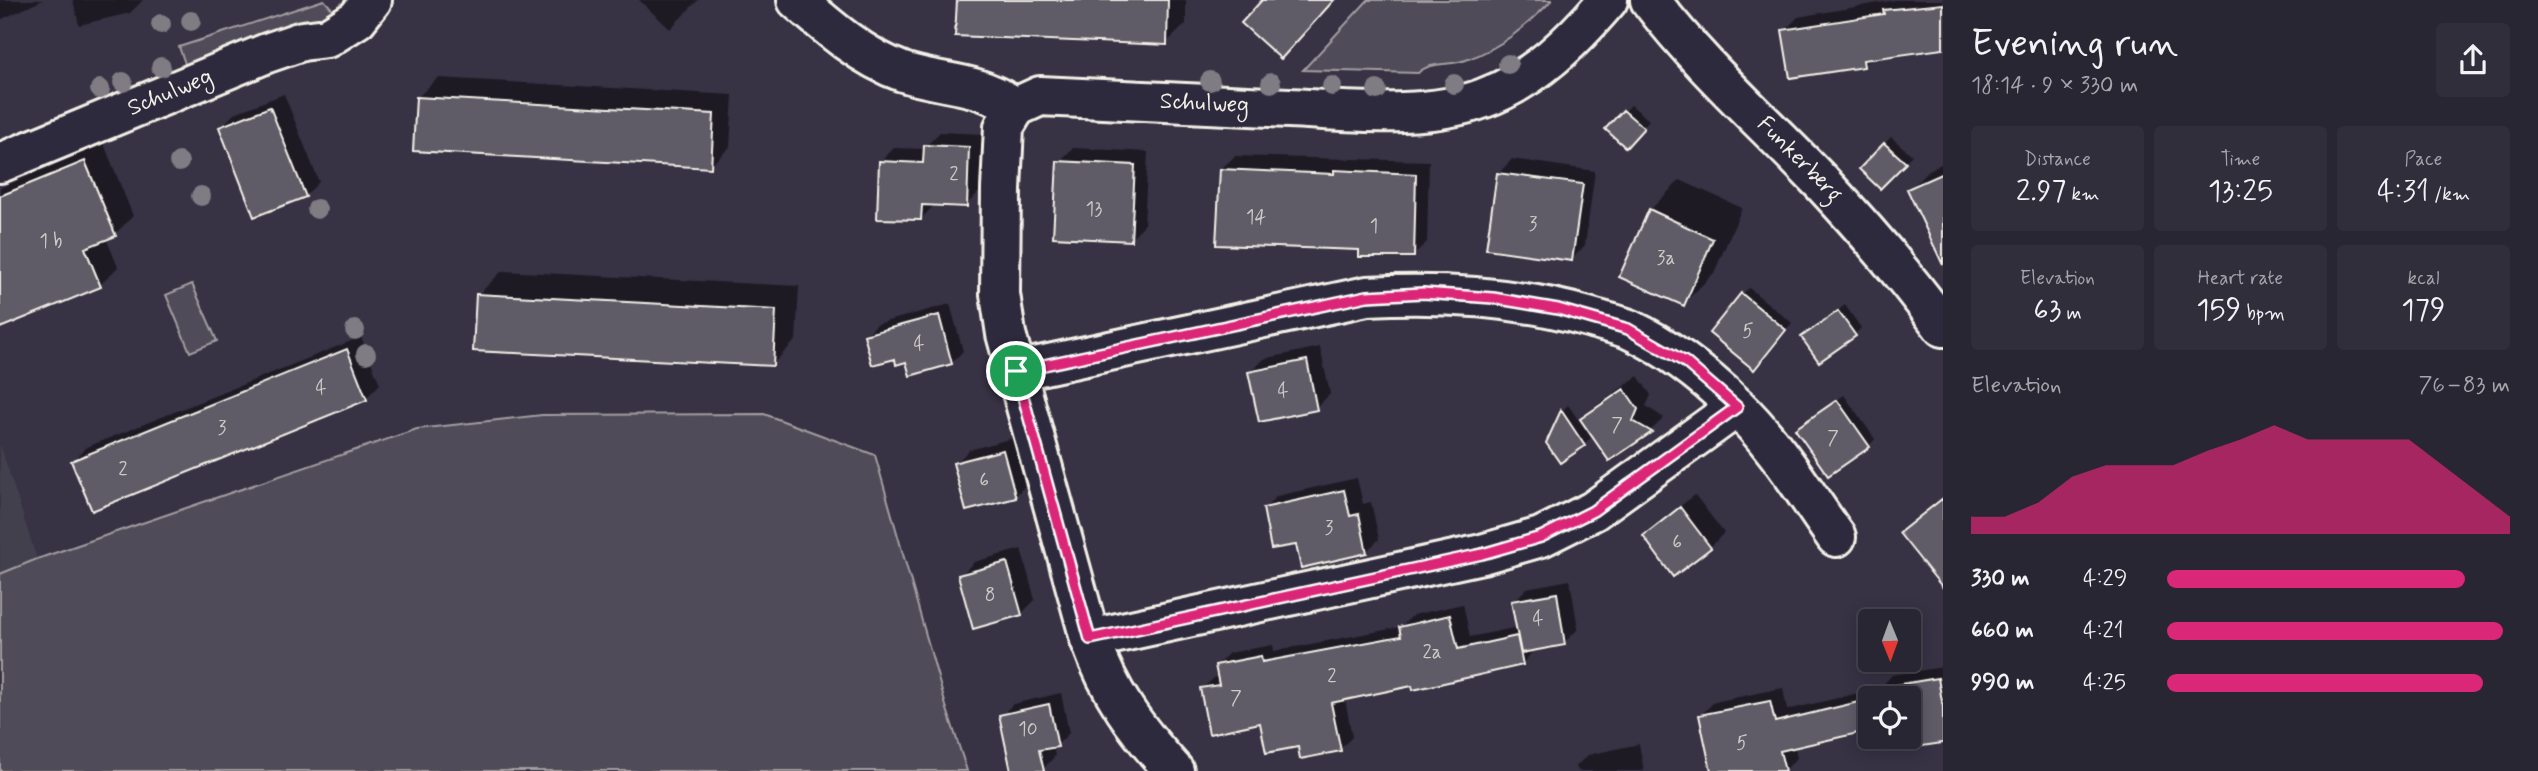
<!DOCTYPE html>
<html lang="en">
<head>
<meta charset="utf-8">
<style>
	:root { --surface:#292633; --page:#312e3b; --text:#f1f3f6; --muted:#a5a5ac; --line:#45434e; --accent:#db2777 }
	body { margin:0; font-family:Mynerve,sans-serif; background:var(--page); color:var(--text); height:100vh; display:flex; flex-direction:column; font-size:26px; white-space:nowrap }
	* { box-sizing:border-box; margin:0 }
	p { font-size:23px; color:var(--muted) }
	.icon { flex:none; width:38px; height:38px; fill:none; stroke:currentColor; stroke-width:2; stroke-linecap:round; stroke-linejoin:round }
	.map { position:relative; flex:1; overflow:hidden }
	.side { display:flex; flex-direction:column; background:var(--surface); width:595px }
	.side>* { flex:none }
	.needle { width:46px; rotate:179deg }
	.controls { position:absolute; left:1858px; top:609px; display:grid; gap:14px }
	.controls a { display:grid; place-items:center; width:63px; height:63px; border-radius:7px; background:var(--surface); box-shadow:0 4px 18px #0003,0 0 0 2px var(--line); font-size:35px }
	.pin { position:absolute; display:grid; place-items:center; width:60px; height:60px; color:#fff; margin:-30px; border:4px solid #fff; border-radius:50%; box-shadow:0 2px 7px #0007 }
	.round { display:grid; place-items:center; flex:none; width:74px; height:74px; border-radius:7px; background:var(--page) }
	.headline { display:flex; align-items:center; justify-content:space-between; height:119px; padding:0 28px }
	h1 { font-size:38px; font-weight:600; line-height:52px }
	.stats { display:grid; grid-template-columns:repeat(3,1fr); gap:10px; height:119px; padding:7px 28px }
	.stats div { display:grid; align-content:center; border-radius:7px; background:var(--page); text-align:center }
	.stats b { font-size:30px; font-weight:600 }
	.stats small { font-size:19px; font-weight:400 }
	.stats p { font-size:19px }
	.chart { height:196px; padding:14px 28px }
	.chart p { display:flex; justify-content:space-between }
	.chart svg { width:100%; height:126px; margin-top:7px; fill:var(--accent); opacity:.7 }
	ul { padding:0 28px; list-style:none; font-size:23px }
	li { display:grid; grid-template-columns:112px 84px 1fr; align-items:center; height:52px }
	li i { height:18px; border-radius:9px; background:var(--accent) }
	main { display:flex; flex:1; min-height:0 }
	.map>svg:first-child { display:block }
	.built { fill:#433f4e }
	.green { fill:#504b59; stroke:#a29ea0; stroke-width:2 }
	.shadow { fill:#0007 }
	.building { fill:#5f5c67; stroke:#f4f1e8; stroke-width:2 }
	.lines { fill:none; stroke-linecap:round; stroke-linejoin:round }
	.minor-casing { stroke:#f4f1e8; stroke-width:44 }
	.minor { stroke:#2f2a3d; stroke-width:38 }
	.tree { fill:#807b83 }
	.route-casing { stroke:#fff; stroke-width:14 }
	.route { stroke:#db2777; stroke-width:9 }
	.labels { text-anchor:middle; dominant-baseline:central; stroke-width:7; stroke-linejoin:round; paint-order:stroke }
	.number-label { font-size:19px; fill:#cfccc8 }
	.street-label { font-size:23px; fill:#f4f1e8; stroke:#2f2a3d }
</style>
</head>
<body>
<main>
<div class="map">
<svg width="1943" height="771" viewBox="0 0 1943 771">
	<rect width="100%" height="100%" fill="#373244"/>
	<filter id="ink" filterUnits="userSpaceOnUse"><feTurbulence type="fractalNoise" baseFrequency=".0143" numOctaves="2"/><feDisplacementMap in="SourceGraphic" scale="14" xChannelSelector="R" yChannelSelector="G"/><feConvolveMatrix kernelMatrix="1 2 1 2 8 2 1 2 1" color-interpolation-filters="sRGB"/></filter>
	<g filter="url(#ink)">
		<path class="built" d="M0 444 37 559 0 574Z"/>
		<path class="green" d="M324 0 335 12 311 24 187 69 179 47Z
			M1368 0H1552C1527 26 1501 48 1466 60 1450 66 1430 61 1418 73L1303 70Z
			M192 284 217 341 190 352 166 295Z
			M764 414 875 455 946 706 967 771H0V574L37 559 417 429 542 415Z"/>
		<path class="shadow" d="M0 0H43L0 20Z
			M73 0H143L130 13 79 25Z
			M639 0H698L670 29Z
			M959 0H1186V24L1166 43Z
			M1896 0H1943V48L1872 57 1863 66 1784 31 1798 17Z
			M438 78 733 95 730 147 710 166 418 97Z
			M284 94 319 182 305 196 221 127 235 113Z
			M1631 105 1649 120 1632 139 1608 129Z
			M940 132 982 134 980 191 966 205 935 204 921 219 880 162 894 148 926 149V146Z
			M1891 137 1912 155 1880 187 1861 168Z
			M104 144 133 216 115 234 106 238 118 267 100 285 0 326V188Z
			M1073 148 1148 152 1144 225 1130 239 1059 162Z
			M1235 156 1429 161 1427 242 1413 255 1221 169Z
			M1512 159 1595 171 1585 245 1572 259 1499 173Z
			M1943 163V235L1909 190 1929 170Z
			M1680 180 1742 208 1714 273 1683 304 1650 210Z
			M502 271 799 286 796 340 772 365 478 295Z
			M1749 288 1792 323 1760 361 1742 294Z
			M950 304 963 351 952 363 896 357 865 336 877 324Z
			M1845 305 1861 328 1854 335 1803 337Z
			M361 337 380 384 366 398 73 461 87 447Z
			M1320 347 1330 394 1316 408 1250 373 1264 359Z
			M1638 376 1651 395 1646 406 1664 418 1650 431 1610 459 1583 419 1596 406Z
			M1844 395 1875 439 1869 446 1804 423Z
			M1568 405 1591 438 1560 461 1548 443 1562 411Z
			M1017 437 1029 482 1015 496 955 464 969 450Z
			M1357 478 1363 504 1371 502 1379 539 1367 551 1297 543 1264 509 1277 496Z
			M1695 495 1724 533 1710 547 1645 536 1659 522Z
			M1021 549 1035 600 1021 614 960 576 974 562Z
			M1570 580 1578 629 1564 643 1535 649 1523 663 1345 699 1352 737 1340 749 1299 744 1202 689 1215 677 1219 676 1217 665 1229 653 1273 645 1274 651 1401 627 1413 615 1463 604 1470 637 1518 627 1513 602 1527 588Z
			M1943 667V741L1889 749 1887 737H1909V698H1871V728L1795 746 1797 758 1784 771H1712L1701 715 1714 702 1783 688 1787 710 1880 688 1892 675Z
			M1061 693 1069 733 1057 745 1053 746 1055 756 1043 769 1012 771 1001 716 1013 704Z
			M1639 744 1644 771H1578L1576 766 1588 755Z"/>
		<path class="building" d="M957 0H1168L1167 45 955 36Z
			M1262 0H1334L1281 59 1241 23Z
			M1943 4V49L1863 60 1864 67 1790 78 1782 30 1884 14 1883 10Z
			M416 97 714 114 711 168 413 151Z
			M270 107 306 197 254 217 219 127Z
			M1623 110 1644 128 1626 148 1605 129Z
			M1884 143 1906 163 1880 189 1859 169Z
			M924 145 969 147 967 207 922 205 921 220 877 219 879 161 923 163Z
			M85 161 116 236 85 248 101 287 0 328V196Z
			M1057 161 1135 165 1131 241 1053 237Z
			M1220 169 1334 174V170L1416 174 1414 257H1359V250L1216 245Z
			M1497 173 1583 184 1572 261 1486 249Z
			M1943 173V265L1907 189Z
			M1649 209 1713 239 1684 306 1619 277Z
			M1741 293 1786 330 1754 370 1709 333Z
			M476 294 776 310 773 366 473 351Z
			M1838 311 1856 336 1819 362 1801 337Z
			M939 315 952 364 910 376 906 362 896 365 895 359 872 365 864 335Z
			M347 349 367 400 92 511 71 461Z
			M1307 360 1317 410 1259 422 1248 372Z
			M1624 389 1638 409 1633 421 1652 432 1609 461 1580 419Z
			M1837 400 1870 447 1828 476 1795 429Z
			M1561 410 1585 446 1560 463 1546 443Z
			M1003 450 1016 498 966 511 953 463Z
			M1344 490 1350 516 1359 514 1367 553 1301 568 1296 545 1271 549 1263 508Z
			M1943 498V588L1899 533Z
			M1680 507 1711 548 1673 577 1643 536Z
			M1007 562 1022 615 973 629 958 575Z
			M1557 593 1565 645 1521 653 1511 601Z
			M1450 615 1458 649 1517 636 1523 665 1413 690 1412 686 1331 703 1341 751 1300 759 1298 747 1266 753 1260 723 1209 734 1200 688 1219 685 1215 665 1261 656 1262 662 1401 636 1399 627Z
			M1938 678 1943 707V743L1887 751 1885 737H1909V698H1874L1879 697 1877 688Z
			M1871 699V730L1780 751 1785 771H1711L1699 715 1770 701 1775 722Z
			M1049 704 1058 747 1039 750 1044 771H1011L999 715Z"/>
		<g class="lines">
			<defs>
				<g id="minor">
					<path d="M797 0C829 28 862 57 903 72 927 80 953 82 977 89 990 93 1004 100 1016 107"/>
					<path id="s1" d="M1650 0C1701 67 1764 122 1822 183 1865 229 1906 276 1943 327"/>
					<path d="M1016 107 1004 127 1001 189 1000 294 1006 334 1090 639C1110 694 1135 728 1174 771"/>
					<path id="s2" d="M1016 107 1040 96C1123 100 1206 104 1289 108 1350 111 1427 120 1484 98 1534 80 1574 40 1608 0"/>
					<path id="s3" d="M0 163 267 53 302 41 327 38 357 19 372 0"/>
					<path d="M1016 371 1367 296C1442 292 1516 296 1588 317 1601 321 1616 324 1629 329 1668 347 1705 376 1736 406 1775 443 1805 493 1836 537"/>
					<path d="M1090 639 1482 554 1541 537 1593 511 1737 407"/>
				</g>
			</defs>
			<use href="#minor" class="minor-casing"/>
			<use href="#minor" class="minor"/>
		</g>
		<g class="tree">
			<circle cx="191" cy="21" r="10"/>
			<circle cx="161" cy="24" r="10"/>
			<circle cx="1508" cy="64" r="10"/>
			<circle cx="161" cy="67" r="10"/>
			<circle cx="1210" cy="81" r="10"/>
			<circle cx="123" cy="82" r="10"/>
			<circle cx="1271" cy="83" r="10"/>
			<circle cx="1454" cy="84" r="10"/>
			<circle cx="1332" cy="86" r="10"/>
			<circle cx="100" cy="89" r="10"/>
			<circle cx="1377" cy="90" r="10"/>
			<circle cx="179" cy="162" r="10"/>
			<circle cx="201" cy="196" r="10"/>
			<circle cx="317" cy="209" r="10"/>
			<circle cx="355" cy="330" r="10"/>
			<circle cx="366" cy="354" r="10"/>
		</g>
	</g>
	<g class="lines" filter="url(#ink)">
		<defs>
			<path id="route" d="M1423 293 1493 298 1558 309 1628 329 1685 362 1737 407 1593 511 1541 537 1482 554 1090 639 1016 371 1367 296Z"/>
		</defs>
		<use href="#route" class="route-casing"/>
		<use href="#route" class="route"/>
	</g>
	<g class="labels">
		<g class="number-label">
			<text x="954" y="174">2</text>
			<text x="1094" y="209">13</text>
			<text x="1256" y="217">14</text>
			<text x="1533" y="224">3</text>
			<text x="1374" y="226">1</text>
			<text x="51" y="241">1 b</text>
			<text x="1666" y="258">3a</text>
			<text x="1748" y="331">5</text>
			<text x="919" y="344">4</text>
			<text x="321" y="388">4</text>
			<text x="1283" y="391">4</text>
			<text x="1617" y="425">7</text>
			<text x="222" y="428">3</text>
			<text x="1833" y="438">7</text>
			<text x="123" y="469">2</text>
			<text x="984" y="480">6</text>
			<text x="1329" y="528">3</text>
			<text x="1677" y="542">6</text>
			<text x="990" y="595">8</text>
			<text x="1538" y="619">4</text>
			<text x="1432" y="652">2a</text>
			<text x="1332" y="676">2</text>
			<text x="1236" y="698">7</text>
			<text x="1028" y="729">10</text>
			<text x="1742" y="743">5</text>
		</g>
		<g class="street-label">
			<text stroke="none"><textPath href="#s3" startOffset="184">Schulweg</textPath></text>
			<text stroke="none"><textPath href="#s2" startOffset="191">Schulweg</textPath></text>
			<text stroke="none"><textPath href="#s1" startOffset="219">Funkerberg</textPath></text>
		</g>
	</g>
</svg>
<div class="controls">
<a><svg class="needle" viewBox="-14 -14 28 28"><path d="M0-13l5 13h-10z" fill="#e53935"/><path d="M0 13l5-13h-10z" fill="#a5a5ac"/></svg></a>
<a><svg class="icon" aria-label="locate" viewBox="0 0 24 24"><circle cx="12" cy="12" r="6"/><path d="M12 2v4M12 18v4M2 12h4M18 12h4"/></svg></a>
</div>
<div class="pin" style="left:1016px;top:371px;background:#1e9e55"><svg class="icon" aria-label="arrive" viewBox="0 0 24 24"><path d="M6 21V4h12l-3 4 3 4H6"/></svg></div>
</div>
<section class="side">
<div class="headline"><div><h1>Evening run</h1><p>18:14 · 9 × 330 m</p></div><a class="round"><svg class="icon" aria-label="share" viewBox="0 0 24 24"><path d="M12 15V3M7 8l5-5 5 5M5 13v7h14v-7"/></svg></a></div>
<div class="stats">
<div><p>Distance</p><b>2.97<small> km</small></b></div>
<div><p>Time</p><b>13:25</b></div>
<div><p>Pace</p><b>4:31<small> /km</small></b></div>
</div>
<div class="stats">
<div><p>Elevation</p><b>63<small> m</small></b></div>
<div><p>Heart rate</p><b>159<small> bpm</small></b></div>
<div><p>kcal</p><b>179</b></div>
</div>
<div class="chart"><p><span>Elevation</span>76–83 m</p>
<svg viewBox="0 0 160 44" preserveAspectRatio="none"><path d="M0 44V38L10 38L20 33L30 24L40 20L50 20L60 20L70 15L80 11L90 6L100 11L110 11L120 11L130 11L140 20L150 29L160 38V44z"/></svg>
</div>
<ul>
<li><b>330 m</b>4:29<i style="width:87%"></i></li>
<li><b>660 m</b>4:21<i style="width:98%"></i></li>
<li><b>990 m</b>4:25<i style="width:92%"></i></li>
</ul>
</section>
</main>
</body>
</html>
